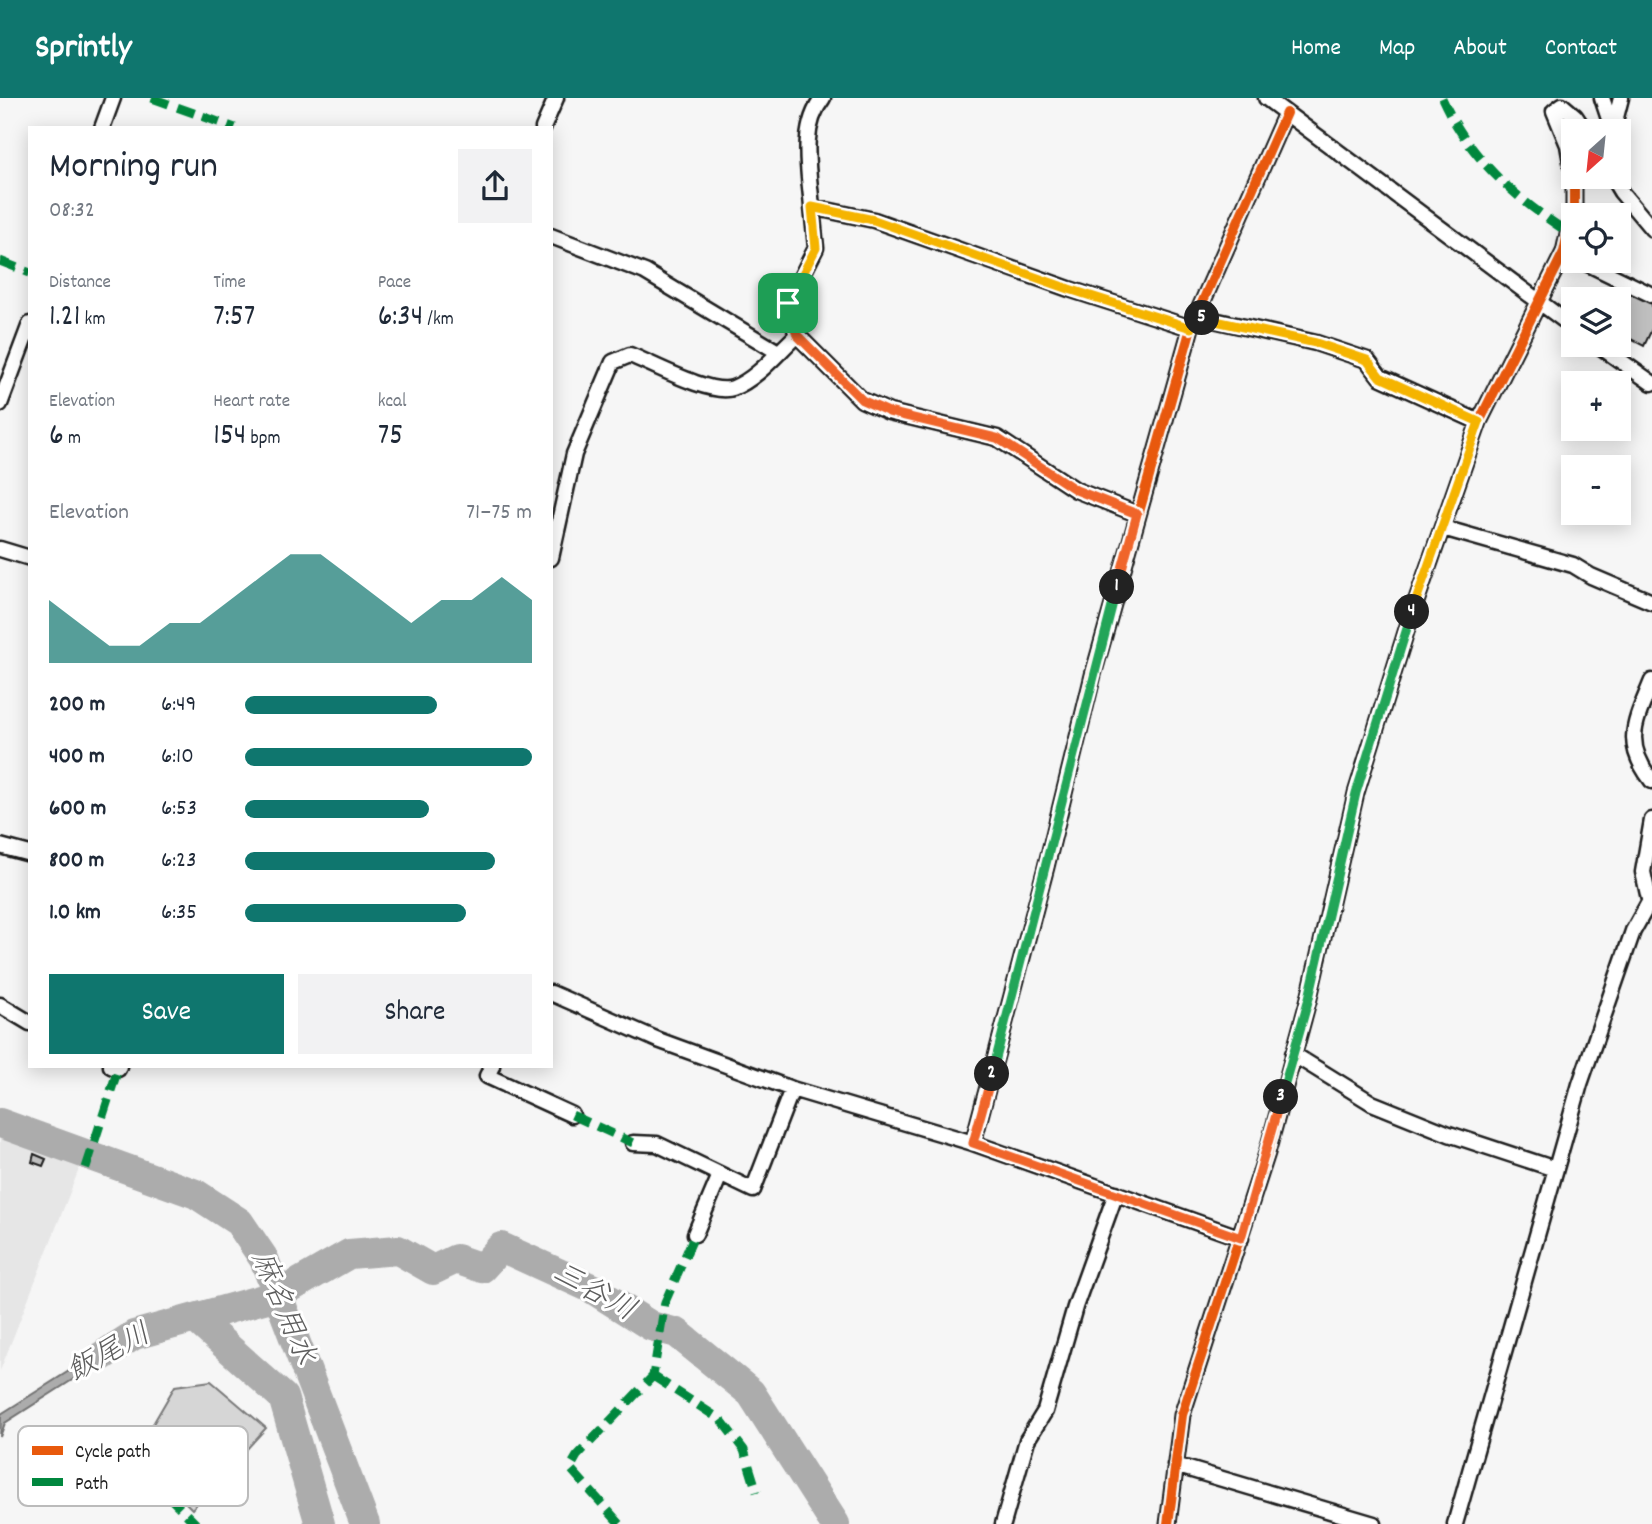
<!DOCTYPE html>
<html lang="en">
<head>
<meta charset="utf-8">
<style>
	:root { --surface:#fff; --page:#f2f2f3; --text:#1f2937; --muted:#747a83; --accent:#0f766e }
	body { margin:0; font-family:Dekko,"Klee One",sans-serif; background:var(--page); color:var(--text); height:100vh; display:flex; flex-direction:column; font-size:26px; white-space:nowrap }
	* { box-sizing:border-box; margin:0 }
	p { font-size:23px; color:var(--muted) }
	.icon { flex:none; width:38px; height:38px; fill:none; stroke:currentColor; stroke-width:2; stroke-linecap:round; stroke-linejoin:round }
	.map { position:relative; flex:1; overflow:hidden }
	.sheet { position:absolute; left:28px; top:28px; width:525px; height:942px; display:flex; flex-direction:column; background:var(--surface); border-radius:0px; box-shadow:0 4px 18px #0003 }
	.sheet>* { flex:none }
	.needle { width:46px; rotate:207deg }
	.buttons { position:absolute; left:1561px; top:21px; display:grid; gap:14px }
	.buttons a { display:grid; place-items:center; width:70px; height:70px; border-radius:0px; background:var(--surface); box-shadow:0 4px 18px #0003; font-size:35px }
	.pin { position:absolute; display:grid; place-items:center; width:60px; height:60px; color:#fff; margin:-30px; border-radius:14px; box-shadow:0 4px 10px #0006 }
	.km { position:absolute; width:35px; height:35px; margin:-18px; border-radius:50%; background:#222; color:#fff; font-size:19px; line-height:35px; text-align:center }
	.round { display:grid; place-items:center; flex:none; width:74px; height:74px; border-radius:0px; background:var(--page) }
	.headline { display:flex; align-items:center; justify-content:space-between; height:119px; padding:0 21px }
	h1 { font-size:38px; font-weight:600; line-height:52px }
	.metrics { display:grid; grid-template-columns:repeat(3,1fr); gap:10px; height:119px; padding:7px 21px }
	.metrics div { display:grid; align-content:center }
	.metrics b { font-size:30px; font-weight:600 }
	.metrics small { font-size:19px; font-weight:400 }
	.metrics p { font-size:19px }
	.chart { height:196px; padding:14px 21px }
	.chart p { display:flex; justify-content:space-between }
	.chart svg { width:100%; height:126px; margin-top:7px; fill:var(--accent); opacity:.7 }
	.primary-button { display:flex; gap:14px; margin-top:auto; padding:14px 21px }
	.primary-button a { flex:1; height:80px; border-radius:0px; background:var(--accent); color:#fff; font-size:28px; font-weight:600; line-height:80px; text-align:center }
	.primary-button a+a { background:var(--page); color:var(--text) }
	ul { padding:0 21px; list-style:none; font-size:23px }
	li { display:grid; grid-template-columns:112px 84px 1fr; align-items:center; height:52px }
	li i { height:18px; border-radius:9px; background:var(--accent) }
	header { display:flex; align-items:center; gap:42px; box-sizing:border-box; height:98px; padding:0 35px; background:var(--accent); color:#fff }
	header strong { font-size:33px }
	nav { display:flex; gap:38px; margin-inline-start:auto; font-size:24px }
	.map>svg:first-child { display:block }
	.built { fill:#e6e6e6 }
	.green { fill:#d6d6d6; stroke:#797979; stroke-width:2 }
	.water { fill:#acacac; stroke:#727272; stroke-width:2 }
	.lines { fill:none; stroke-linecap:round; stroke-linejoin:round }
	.river { stroke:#acacac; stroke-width:30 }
	.building { fill:#c0c0c0; stroke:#1c1c1c; stroke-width:2 }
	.minor-casing { stroke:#1c1c1c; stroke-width:19 }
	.minor { stroke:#fff; stroke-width:14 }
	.quiet { stroke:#00873e; stroke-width:9; stroke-dasharray:18 9; stroke-linecap:butt }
	.cycleway-casing { stroke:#fff; stroke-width:15 }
	.cycleway { stroke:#e8590c; stroke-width:10 }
	.split-1-casing { stroke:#fff; stroke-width:14 }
	.split-2-casing { stroke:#fff; stroke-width:14 }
	.split-3-casing { stroke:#fff; stroke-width:14 }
	.split-4-casing { stroke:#fff; stroke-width:14 }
	.split-5-casing { stroke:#fff; stroke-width:14 }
	.split-6-casing { stroke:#fff; stroke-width:14 }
	.split-1 { stroke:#f0652b; stroke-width:9 }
	.split-2 { stroke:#22a559; stroke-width:9 }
	.split-3 { stroke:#f0652b; stroke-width:9 }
	.split-4 { stroke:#22a559; stroke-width:9 }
	.split-5 { stroke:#f5b400; stroke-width:9 }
	.split-6 { stroke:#f5b400; stroke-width:9 }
	.labels { text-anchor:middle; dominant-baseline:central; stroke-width:6; stroke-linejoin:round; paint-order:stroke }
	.water-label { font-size:30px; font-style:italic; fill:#5d5d5d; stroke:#fff }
	.key { fill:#fff; stroke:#bbb; stroke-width:2 }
	.key-label { font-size:19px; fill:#1c1c1c }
</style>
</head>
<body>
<header>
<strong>Sprintly</strong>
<nav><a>Home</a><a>Map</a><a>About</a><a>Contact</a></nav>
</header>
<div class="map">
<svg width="1652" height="1426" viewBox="0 0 1652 1426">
	<rect width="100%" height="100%" fill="#f6f6f6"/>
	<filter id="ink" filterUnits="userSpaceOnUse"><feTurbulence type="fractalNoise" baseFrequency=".0143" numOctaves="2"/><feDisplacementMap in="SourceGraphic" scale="14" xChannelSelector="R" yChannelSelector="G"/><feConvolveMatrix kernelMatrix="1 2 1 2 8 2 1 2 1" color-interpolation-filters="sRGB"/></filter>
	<g filter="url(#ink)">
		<path class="built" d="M0 1036 81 1066 0 1273Z"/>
		<path class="green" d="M211 1283 266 1330 192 1411 136 1355 175 1288Z"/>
		<path class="water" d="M134 1232 138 1240 5 1325 0 1339 1 1316Z"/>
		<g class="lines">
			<path class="river" d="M0 1025 196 1096 239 1124 264 1161 365 1426
				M288 1191 349 1156 398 1152 433 1172 456 1161 482 1170 501 1149 591 1190 651 1228 677 1235 751 1295 835 1426
				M195 1220 283 1299 320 1426
				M102 1258 134 1237 267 1200"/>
		</g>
		<path class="building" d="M1631 193 1652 204V231L1644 248 1619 235 1628 218 1620 214Z
			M34 1056 46 1061 43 1068 32 1064Z"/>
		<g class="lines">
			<defs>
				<path id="minor" d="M1266 0 1573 229
					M1602 0 1613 33
					M102 30 113 0
					M543 30 556 0
					M1613 31 1621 0
					M1573 75 1568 47 1554 13 1562 7 1575 18 1585 33
					M1612 79 1621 94 1652 131
					M812 109C809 73 799 30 823 0
					M551 138 645 174 778 254
					M1582 163 1652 197
					M1196 218 1316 245 1367 262 1380 279 1479 324
					M797 237 862 302 889 314 997 340 1076 392 1137 416
					M1598 247 1652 285
					M0 306 30 226
					M1443 430 1573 467 1591 478 1652 504
					M0 451 30 460
					M551 460 574 356 613 264 630 257C653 266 711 298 733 290 757 281 778 254 797 237L788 205 816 150 812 109 874 122 1069 191 1191 230
					M1652 583C1635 625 1622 644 1652 683
					M0 748 30 756
					M1649 801 1643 774 1652 722
					M551 895 658 942 792 991 973 1045 1241 1140
					M0 907 30 925
					M1293 956 1372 1005 1449 1036 1555 1071
					M111 968 118 971 119 968
					M492 968 487 978 572 1017
					M633 1045 657 1046 753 1092 792 991
					M973 1045 1046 769 1093 577 1191 230 1286 15
					M695 1136 720 1077
					M1175 1367 1374 1426
					M1003 1426 1027 1342 1045 1313 1075 1209 1116 1095
					M1168 1426 1182 1317 1267 1055 1309 900 1356 695 1410 521 1479 324 1564 154 1574 108V79
					M1455 1426 1580 986 1633 833 1652 799"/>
			</defs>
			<use href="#minor" class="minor-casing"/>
			<use href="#minor" class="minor"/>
			<path class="quiet" d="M152 0 235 30
				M1442 0C1469 60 1515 100 1569 135
				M0 163 30 175
				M572 1017 633 1045
				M86 1070 118 971
				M653 1278 721 1322 744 1352 757 1394
				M129 1359 196 1426
				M620 1426 570 1370 577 1358 653 1278 665 1204 695 1136"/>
			<defs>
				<path id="cycleway" d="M973 1045 1046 769 1093 577 1191 230 1286 15
					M1168 1426 1182 1317 1267 1055 1309 900 1356 695 1410 521 1479 324 1564 154 1574 108V79"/>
			</defs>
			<use href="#cycleway" class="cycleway-casing"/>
			<use href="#cycleway" class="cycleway"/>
		</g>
	</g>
	<g class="lines" filter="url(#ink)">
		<defs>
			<path id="split-1" d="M788 205 797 237 862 302 889 314 997 340 1076 392 1137 416 1117 489"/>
			<path id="split-2" d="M992 976 1117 489"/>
			<path id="split-3" d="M992 976 973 1045 1241 1140 1281 999"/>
			<path id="split-4" d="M1281 999 1309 900 1356 695 1412 514"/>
			<path id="split-5" d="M1202 220 1316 245 1367 262 1380 279 1479 324 1412 514"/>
			<path id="split-6" d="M788 205 816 150 812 109 874 122 1069 191 1191 230 1196 218 1202 220"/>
		</defs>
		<use href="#split-1" class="split-1-casing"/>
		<use href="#split-2" class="split-2-casing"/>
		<use href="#split-3" class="split-3-casing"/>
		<use href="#split-4" class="split-4-casing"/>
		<use href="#split-5" class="split-5-casing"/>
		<use href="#split-6" class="split-6-casing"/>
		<use href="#split-1" class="split-1"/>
		<use href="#split-2" class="split-2"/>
		<use href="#split-3" class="split-3"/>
		<use href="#split-4" class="split-4"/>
		<use href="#split-5" class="split-5"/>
		<use href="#split-6" class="split-6"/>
	</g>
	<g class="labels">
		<g class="water-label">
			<text transform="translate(593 1196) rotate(29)">三谷川</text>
			<text transform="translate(281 1211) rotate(67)">麻名用水</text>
			<text transform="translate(110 1257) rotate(-28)">飯尾川</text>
		</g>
	</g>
	<rect x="18" y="1328" width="230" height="80" rx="10" class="key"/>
	<rect x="32" y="1348" width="31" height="9" fill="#e8590c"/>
	<rect x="32" y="1380" width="31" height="8" fill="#00873e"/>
	<g class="key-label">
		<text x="75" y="1359">Cycle path</text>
		<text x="75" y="1391">Path</text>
	</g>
</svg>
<div class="buttons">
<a><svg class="needle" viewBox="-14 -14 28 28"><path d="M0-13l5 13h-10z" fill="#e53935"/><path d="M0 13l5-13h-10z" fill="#747a83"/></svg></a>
<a><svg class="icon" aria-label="locate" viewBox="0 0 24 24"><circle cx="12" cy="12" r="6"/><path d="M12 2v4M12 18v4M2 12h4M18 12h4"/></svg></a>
<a><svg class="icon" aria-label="layers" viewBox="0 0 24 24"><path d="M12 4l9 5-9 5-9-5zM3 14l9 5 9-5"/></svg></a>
<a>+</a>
<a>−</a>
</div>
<div class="pin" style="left:788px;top:205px;background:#1e9e55"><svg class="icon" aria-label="arrive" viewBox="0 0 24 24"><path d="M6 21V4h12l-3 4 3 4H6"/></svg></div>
<b class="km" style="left:1117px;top:489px">1</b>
<b class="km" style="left:992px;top:976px">2</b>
<b class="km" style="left:1281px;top:999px">3</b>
<b class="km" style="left:1412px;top:514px">4</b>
<b class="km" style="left:1202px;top:220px">5</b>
<section class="sheet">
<div class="headline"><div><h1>Morning run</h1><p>08:32</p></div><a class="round"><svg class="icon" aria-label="share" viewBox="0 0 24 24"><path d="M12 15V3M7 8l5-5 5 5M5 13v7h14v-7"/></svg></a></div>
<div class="metrics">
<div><p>Distance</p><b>1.21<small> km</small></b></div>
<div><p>Time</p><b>7:57</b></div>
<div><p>Pace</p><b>6:34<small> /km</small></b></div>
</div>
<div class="metrics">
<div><p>Elevation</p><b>6<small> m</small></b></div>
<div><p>Heart rate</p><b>154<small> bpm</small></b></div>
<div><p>kcal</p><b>75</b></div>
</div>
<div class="chart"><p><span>Elevation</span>71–75 m</p>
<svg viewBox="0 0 160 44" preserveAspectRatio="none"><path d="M0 44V22L10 30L20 38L30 38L40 30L50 30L60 22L70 14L80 6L90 6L100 14L110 22L120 30L130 22L140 22L150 14L160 22V44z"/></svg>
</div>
<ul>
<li><b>200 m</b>6:49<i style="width:67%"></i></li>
<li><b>400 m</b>6:10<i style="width:100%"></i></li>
<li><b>600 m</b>6:53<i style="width:64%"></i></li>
<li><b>800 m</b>6:23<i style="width:87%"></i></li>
<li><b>1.0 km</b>6:35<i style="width:77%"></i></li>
</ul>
<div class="primary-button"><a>Save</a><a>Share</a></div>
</section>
</div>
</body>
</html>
